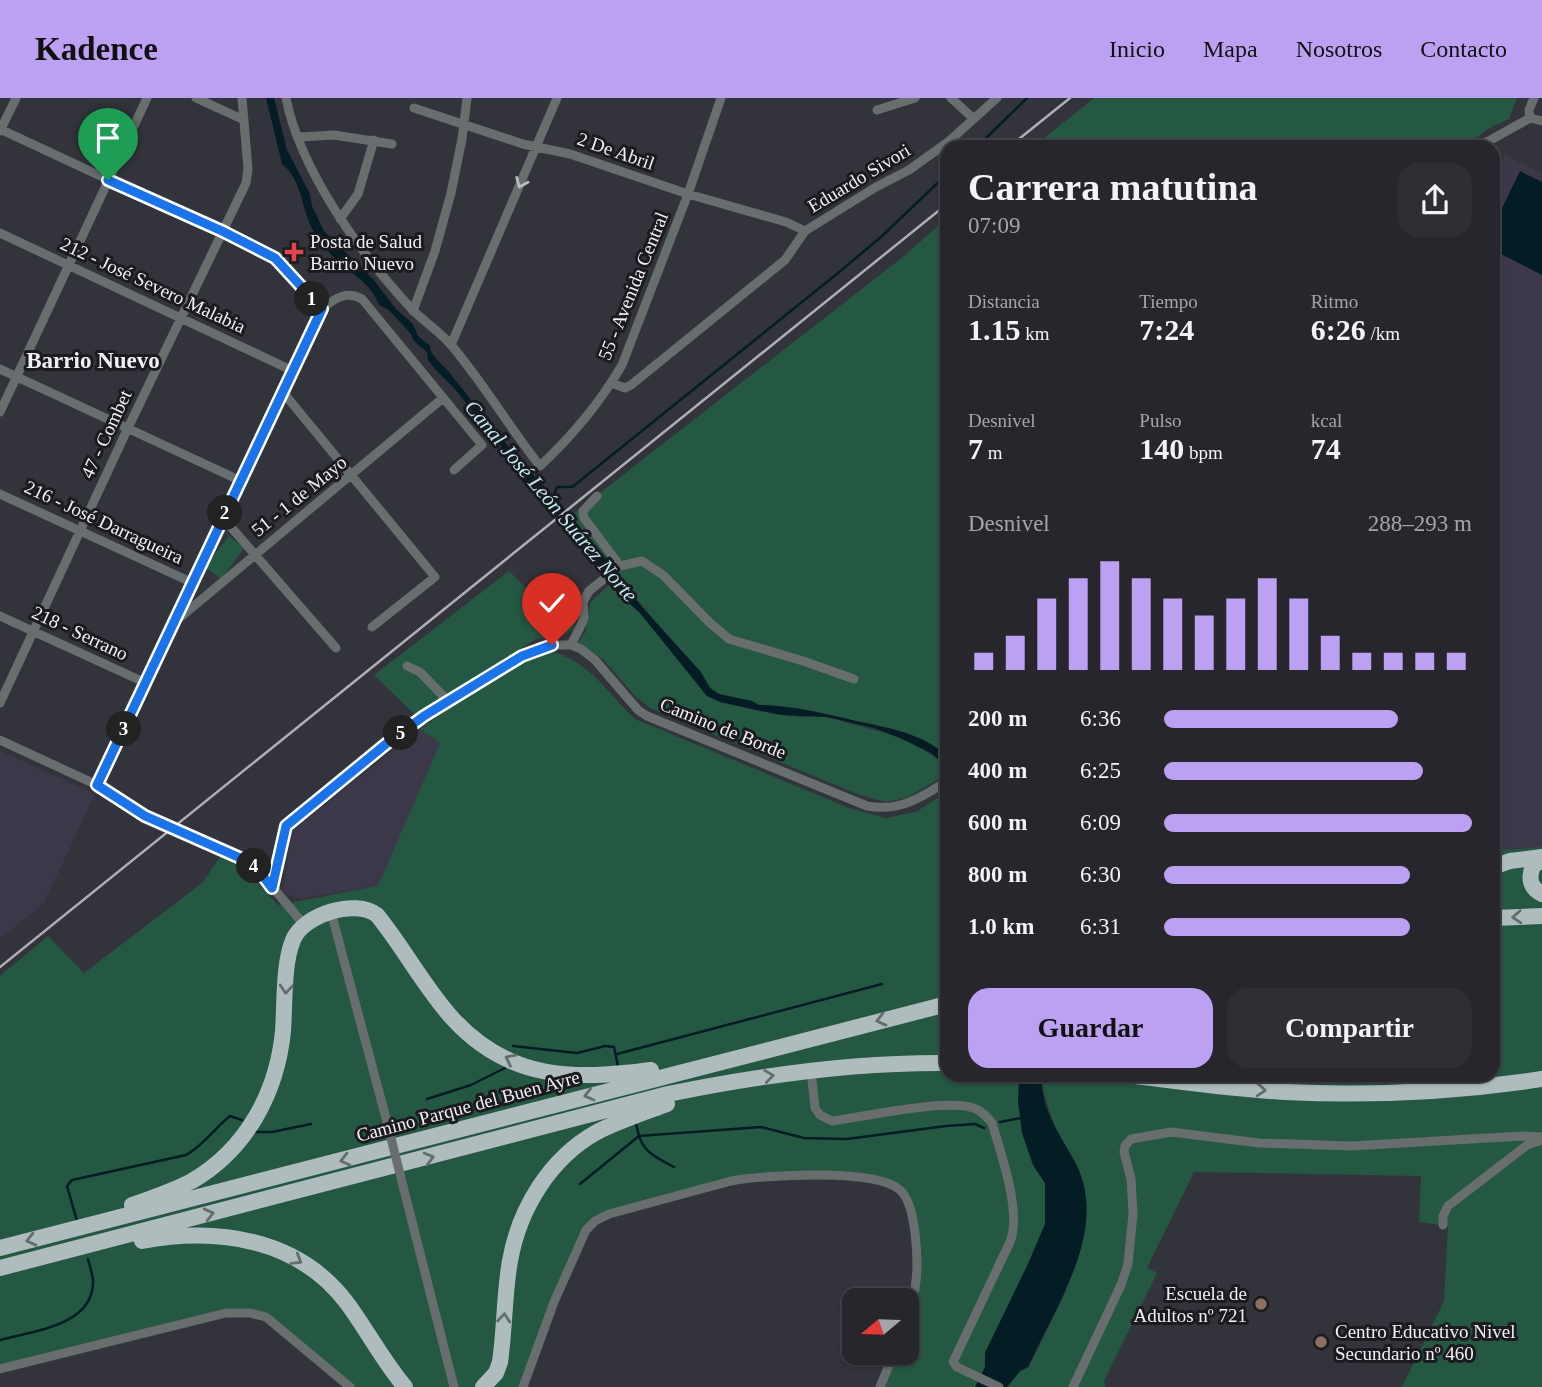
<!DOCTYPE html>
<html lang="es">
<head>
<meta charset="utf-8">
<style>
	:root { --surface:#26262c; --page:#2e2e34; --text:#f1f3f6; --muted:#a4a5a9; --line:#424348; --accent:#bca0f2 }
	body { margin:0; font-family:Georgia,serif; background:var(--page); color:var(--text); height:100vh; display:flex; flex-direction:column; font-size:26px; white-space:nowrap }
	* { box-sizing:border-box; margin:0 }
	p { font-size:23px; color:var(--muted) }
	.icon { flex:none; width:38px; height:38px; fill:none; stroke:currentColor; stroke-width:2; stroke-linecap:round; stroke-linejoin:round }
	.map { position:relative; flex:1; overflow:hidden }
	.details { position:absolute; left:940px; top:42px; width:560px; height:942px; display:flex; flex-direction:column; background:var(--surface); border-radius:21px; box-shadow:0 2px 5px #0004,0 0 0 2px var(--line) }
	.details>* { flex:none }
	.needle { width:46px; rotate:251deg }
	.controls { position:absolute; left:842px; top:1190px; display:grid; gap:14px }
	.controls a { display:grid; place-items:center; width:77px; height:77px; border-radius:14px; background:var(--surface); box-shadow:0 2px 5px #0004,0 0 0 2px var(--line); font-size:35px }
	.pin { position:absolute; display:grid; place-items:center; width:60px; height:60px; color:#fff; margin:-72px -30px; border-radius:50% 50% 50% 0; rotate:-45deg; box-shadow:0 0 7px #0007 }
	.pin .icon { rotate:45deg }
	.km { position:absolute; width:35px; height:35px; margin:-18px; border-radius:50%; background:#222; color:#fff; font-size:19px; line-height:35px; text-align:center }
	.round { display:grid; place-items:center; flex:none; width:74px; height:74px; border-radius:21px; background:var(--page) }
	.head { display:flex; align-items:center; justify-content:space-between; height:119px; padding:0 28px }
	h1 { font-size:38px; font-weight:700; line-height:52px }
	.stats { display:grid; grid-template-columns:repeat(3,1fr); gap:10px; height:119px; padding:7px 28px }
	.stats div { display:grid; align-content:center }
	.stats b { font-size:30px; font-weight:700 }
	.stats small { font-size:19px; font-weight:400 }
	.stats p { font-size:19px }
	.chart { height:196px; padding:14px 28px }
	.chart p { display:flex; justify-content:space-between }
	.chart svg { width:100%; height:126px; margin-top:7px; stroke:var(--accent); stroke-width:6 }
	.button { display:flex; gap:14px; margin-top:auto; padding:14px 28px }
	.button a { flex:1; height:80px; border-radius:21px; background:var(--accent); color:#111; font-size:28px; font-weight:700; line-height:80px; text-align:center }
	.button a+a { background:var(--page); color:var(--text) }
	ul { padding:0 28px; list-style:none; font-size:23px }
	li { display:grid; grid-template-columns:112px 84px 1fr; align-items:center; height:52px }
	li i { height:18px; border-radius:9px; background:var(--accent) }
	header { display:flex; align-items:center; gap:42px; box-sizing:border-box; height:98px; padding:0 35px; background:var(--accent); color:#111 }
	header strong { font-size:33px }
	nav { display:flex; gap:38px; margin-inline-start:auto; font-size:24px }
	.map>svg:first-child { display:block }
	.industrial { fill:#3d3849 }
	.green { fill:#245842 }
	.water { fill:#041d24 }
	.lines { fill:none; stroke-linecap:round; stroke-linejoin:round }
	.stream { stroke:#041d24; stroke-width:2.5 }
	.minor { stroke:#686d6e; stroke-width:9 }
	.motorway { stroke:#aebcbe; stroke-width:16 }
	.rail { stroke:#aeaeb4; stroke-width:2.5 }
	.minor-bridge { stroke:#686d6e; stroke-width:9 }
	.oneway { stroke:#babcc0 }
	.oneway2 { stroke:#646c6e }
	.route-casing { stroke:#fff; stroke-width:14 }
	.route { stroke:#1a73e8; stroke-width:9 }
	.health-dot { fill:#e0444e; stroke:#1b1b1f; stroke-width:2.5 }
	.education-dot { fill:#8d6e63; stroke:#1b1b1f; stroke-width:2.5 }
	.labels { text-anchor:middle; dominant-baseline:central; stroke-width:6; stroke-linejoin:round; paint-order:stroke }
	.street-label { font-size:19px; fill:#f0f0f6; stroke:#1b1b1f }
	.poi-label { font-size:19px; fill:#f0f0f6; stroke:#1b1b1f; text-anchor:start }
	.water-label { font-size:21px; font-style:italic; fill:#bfe8f5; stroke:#1b1b1f }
	.quarter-label { font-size:23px; font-weight:bold; fill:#f0f0f6; stroke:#1b1b1f }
</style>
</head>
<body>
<header>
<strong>Kadence</strong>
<nav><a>Inicio</a><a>Mapa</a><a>Nosotros</a><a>Contacto</a></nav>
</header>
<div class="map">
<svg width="1542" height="1289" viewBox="0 0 1542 1289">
	<rect width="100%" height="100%" fill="#33333b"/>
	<path class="industrial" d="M1505 57 1542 76V749L1493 753V82Z
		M420 631 441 645 378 788 299 801 287 796 283 790 292 733Z
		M0 653 95 696 44 805 0 841Z"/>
	<path class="green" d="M1094 0H1517L1509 21 1491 29 1463 49H1033Z
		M947 120V658C922 635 888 630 856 623 821 615 795 608 759 607 745 598 727 602 713 592 706 587 704 578 698 571 653 522 612 471 569 419L904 158Z
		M229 438 244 450 221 481 205 469Z
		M509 473 554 517 566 504C574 512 576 519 574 530 562 541 551 540 536 541L414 616 374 577Z
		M609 487 640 515 707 598C732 609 774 617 802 619 809 619 816 618 823 619 834 620 844 624 855 627 889 635 920 645 947 669V676L907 700 885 704 857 696 650 610 635 598 603 561 577 546 585 535 590 505Z
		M548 553C589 561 606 594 635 621L849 710 886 720 916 714 947 694V976L1019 977V986L1033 1067 1045 1085V1126L1028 1166 985 1254V1269L975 1289H880L894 1255H906L907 1221 915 1189 910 1111 900 1091 875 1080H749L609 1116 586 1132 523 1289H350L266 1219 226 1215 0 1271V878L48 838 84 875 202 785 221 758 242 769 278 807 378 788 440 645 420 631C456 606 507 565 548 553Z
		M1542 749V1289H1402L1444 1203 1448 1128 1419 1124 1421 1078 1194 1074 1147 1170 1157 1175 1104 1283 1105 1289H1007L1020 1273 1029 1269 1066 1193 1077 1067 1056 1031 1048 1009 1041 982 1046 979H1052V976H1493V753Z"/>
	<path class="water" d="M266 0H274L287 52 310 96 312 108 324 133 373 181 396 211 413 226 418 238 430 248 431 254 438 263 449 274 519 362 556 401 622 480 631 496 649 517 701 574 710 590 719 596 752 603 759 607C795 608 821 615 856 623 888 630 922 635 947 658V669L931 655 898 639 874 630 827 619 781 617 720 604 707 598 640 515 609 487 595 467 527 389 507 362 504 352 454 290 435 271 428 262 427 254 414 243 411 236 389 212 379 207C372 190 361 181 346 171 335 163 322 146 314 134 301 113 303 82 282 66Z
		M1520 73 1542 84V177L1493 152 1502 110Z
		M1019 977H1042C1039 1010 1062 1039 1076 1066 1110 1133 1054 1210 1028 1269L1020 1273 1007 1289H975L985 1269V1255L1028 1166 1045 1126V1085L1033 1067 1022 1035 1018 1004Z"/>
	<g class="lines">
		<path class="stream" d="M977 49 1027 0
			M1493 98 1499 100
			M553 399 557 389H572L576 386 838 175 882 138 947 76
			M513 948 577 955 605 948 614 949 618 968
			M617 956 882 886
			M427 1001 471 987 505 970
			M1000 1024 1021 1020
			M636 1026 639 1038 761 1029 804 1040 847 1041 946 1028 975 1026 984 1030
			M255 1034H272L311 1026
			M580 1086 639 1038C644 1055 659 1061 674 1069
			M77 1123 67 1088 72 1082 186 1057C203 1048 215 1030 230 1018L242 1022
			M0 1242C32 1233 95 1228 93 1182 92 1175 90 1168 88 1161"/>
		<path class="minor" d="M196 0 244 22
			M286 0C300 72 360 155 409 208 422 223 440 233 452 248 484 286 509 329 540 368 572 338 600 305 622 267L688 96 721 0
			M951 0 974 21
			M414 10 523 46 570 56 688 96 786 124 805 133
			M877 12 915 0
			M1530 20 1529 12 1534 0
			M1530 20 1542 23
			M0 31 272 158 322 211
			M0 33 16 0
			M299 39 334 37 392 46
			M1478 49 1530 20
			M340 121 358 96 374 42
			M0 135 291 272
			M413 213 435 153 451 95 462 41 467 0
			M451 247 557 0
			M0 271 239 382
			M611 285 625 290 631 287 785 162 805 133 876 89 909 72 948 44 997 0
			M282 293 435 479 372 529
			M0 314 147 0
			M0 396 193 485
			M597 398 583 413 584 420 620 468
			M221 423 230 428 336 550
			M0 518 146 585
			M177 522 443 300
			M571 547 582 525 584 519 583 504 589 493 620 468 642 463 663 477 709 524 729 541 803 563 854 581
			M407 568 420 574 448 603
			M0 605 127 332 246 85 248 71 242 0
			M0 642 97 687 165 728 247 763 260 774 305 828
			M97 687 322 211C334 201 346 192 362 201L482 347 454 372
			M272 790 286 728 386 646 424 618 530 554 552 547H571L581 551 595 562 638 612 647 618 867 708C899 714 921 700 947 683
			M331 814 387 1024
			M811 972 815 1010 820 1017 832 1023C863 1019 951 999 976 1011 983 1014 987 1019 992 1025 1001 1056 1022 1114 1010 1144L953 1264 957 1269 999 1289
			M403 1088 454 1289
			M1443 1127V1118L1448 1108 1527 1047 1542 1042
			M0 1271 226 1215H250L266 1219 350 1289
			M523 1289 554 1204 586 1132 595 1123 609 1116 731 1083C764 1077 876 1070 900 1092 917 1107 919 1168 915 1190 914 1200 909 1211 906 1221
			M880 1289 894 1255
			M1073 1289 1121 1187 1128 1166 1133 1116 1131 1081 1124 1054 1125 1048 1131 1041 1171 1034 1259 1045 1351 1048 1522 1038 1542 1039"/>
		<path class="motorway" d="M1542 762 1533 768C1528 780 1530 790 1542 796
			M1493 769 1510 763 1542 759
			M1493 820 1542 818
			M1120 976C1175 983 1230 991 1285 994 1371 998 1457 994 1542 981
			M132 1107C152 1100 173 1093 192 1083 247 1051 277 994 283 933 285 906 283 866 293 842 303 817 355 800 377 817 404 850 424 889 453 921 510 983 575 982 651 972
			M142 1143C217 1129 298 1140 347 1205 367 1232 383 1263 405 1289
			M0 1150 947 906
			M0 1170 668 996C761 977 853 964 947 965
			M483 1289 496 1275 500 1264C505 1230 504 1196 510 1163 519 1111 550 1060 597 1034 619 1023 643 1015 667 1006"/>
		<path class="rail" d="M1009 49 1070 0
			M0 869 947 106"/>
		<path class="minor-bridge" d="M387 1024 403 1088"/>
	</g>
	<defs><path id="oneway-chevron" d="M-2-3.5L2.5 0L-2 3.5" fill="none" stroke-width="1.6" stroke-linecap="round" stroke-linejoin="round" transform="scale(1.75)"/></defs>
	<use class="oneway" href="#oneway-chevron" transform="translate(521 85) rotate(113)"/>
	<g class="oneway2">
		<use href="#oneway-chevron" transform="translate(1517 819) rotate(177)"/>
		<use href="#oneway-chevron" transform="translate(286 891) rotate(95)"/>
		<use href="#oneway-chevron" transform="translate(881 922) rotate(166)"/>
		<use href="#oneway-chevron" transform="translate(510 961) rotate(-154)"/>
		<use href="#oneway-chevron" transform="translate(769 978) rotate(-8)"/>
		<use href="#oneway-chevron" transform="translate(1261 992) rotate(4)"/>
		<use href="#oneway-chevron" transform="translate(589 997) rotate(165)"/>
		<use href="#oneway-chevron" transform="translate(429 1060) rotate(-15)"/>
		<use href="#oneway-chevron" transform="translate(345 1062) rotate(166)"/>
		<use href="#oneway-chevron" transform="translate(209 1116) rotate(-14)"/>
		<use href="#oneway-chevron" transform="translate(31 1142) rotate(166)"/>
		<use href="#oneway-chevron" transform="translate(297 1162) rotate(32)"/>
		<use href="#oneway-chevron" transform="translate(504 1220) rotate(-85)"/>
	</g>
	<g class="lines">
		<defs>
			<path id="route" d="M108 82 222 133 275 160 322 211 97 687 145 718 247 763 260 774 272 790 286 728 386 646 424 618 522 558 552 547"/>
		</defs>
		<use href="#route" class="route-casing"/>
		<use href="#route" class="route"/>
	</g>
	<path class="health-dot" d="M290.5 143.5h7v7h7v7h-7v7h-7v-7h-7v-7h7z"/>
	<g class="education-dot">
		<circle cx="1261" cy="1206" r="7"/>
		<circle cx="1321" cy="1244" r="7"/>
	</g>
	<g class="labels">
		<g class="street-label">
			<text transform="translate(616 53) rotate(19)">2 De Abril</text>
			<text transform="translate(859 80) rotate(-31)">Eduardo Sivori</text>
			<text transform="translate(153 187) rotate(25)">212 - José Severo Malabia</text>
			<text transform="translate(633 188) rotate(-68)">55 - Avenida Central</text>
			<text transform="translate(106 336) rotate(-65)">47 - Combet</text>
			<text transform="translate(299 398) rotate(-39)">51 - 1 de Mayo</text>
			<text transform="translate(104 424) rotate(25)">216 - José Darragueira</text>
			<text transform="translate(80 535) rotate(25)">218 - Serrano</text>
			<text transform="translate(723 630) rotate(22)">Camino de Borde</text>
			<text transform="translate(468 1008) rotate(-15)">Camino Parque del Buen Ayre</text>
		</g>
		<g class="poi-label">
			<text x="310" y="143">Posta de Salud<tspan x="310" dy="22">Barrio Nuevo</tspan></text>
			<text x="1247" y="1195" text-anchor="end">Escuela de<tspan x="1247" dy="22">Adultos nº 721</tspan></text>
			<text x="1335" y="1233">Centro Educativo Nivel<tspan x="1335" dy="22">Secundario nº 460</tspan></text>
		</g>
		<g class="water-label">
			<text transform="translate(551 403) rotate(50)">Canal José León Suárez Norte</text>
		</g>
		<g class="quarter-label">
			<text x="93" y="262">Barrio Nuevo</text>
		</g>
	</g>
</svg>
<div class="controls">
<a><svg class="needle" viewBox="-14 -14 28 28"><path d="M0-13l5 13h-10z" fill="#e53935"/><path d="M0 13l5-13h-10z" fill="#a4a5a9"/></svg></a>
</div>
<div class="pin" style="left:108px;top:82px;background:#1e9e55"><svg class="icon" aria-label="arrive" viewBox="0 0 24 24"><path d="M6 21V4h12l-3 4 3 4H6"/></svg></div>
<div class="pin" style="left:552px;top:547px;background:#d93025"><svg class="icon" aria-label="check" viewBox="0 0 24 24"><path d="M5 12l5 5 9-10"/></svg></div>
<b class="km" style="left:312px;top:201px">1</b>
<b class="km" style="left:225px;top:415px">2</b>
<b class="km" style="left:124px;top:631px">3</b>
<b class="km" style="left:254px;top:768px">4</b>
<b class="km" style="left:401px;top:635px">5</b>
<section class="details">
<div class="head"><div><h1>Carrera matutina</h1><p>07:09</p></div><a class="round"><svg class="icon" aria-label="share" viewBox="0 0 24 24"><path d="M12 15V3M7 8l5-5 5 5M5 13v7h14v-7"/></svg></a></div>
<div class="stats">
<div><p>Distancia</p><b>1.15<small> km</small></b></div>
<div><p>Tiempo</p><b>7:24</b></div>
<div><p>Ritmo</p><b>6:26<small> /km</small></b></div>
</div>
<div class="stats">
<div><p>Desnivel</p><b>7<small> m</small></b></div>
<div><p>Pulso</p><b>140<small> bpm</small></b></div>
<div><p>kcal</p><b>74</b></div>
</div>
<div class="chart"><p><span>Desnivel</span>288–293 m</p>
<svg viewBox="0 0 160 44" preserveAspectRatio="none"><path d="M5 44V38M15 44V32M25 44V19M35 44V12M45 44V6M55 44V12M65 44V19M75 44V25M85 44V19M95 44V12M105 44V19M115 44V32M125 44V38M135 44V38M145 44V38M155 44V38"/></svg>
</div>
<ul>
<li><b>200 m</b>6:36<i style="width:76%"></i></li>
<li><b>400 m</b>6:25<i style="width:84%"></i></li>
<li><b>600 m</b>6:09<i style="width:100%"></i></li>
<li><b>800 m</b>6:30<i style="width:80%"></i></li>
<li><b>1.0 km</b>6:31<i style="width:80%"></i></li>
</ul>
<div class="button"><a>Guardar</a><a>Compartir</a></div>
</section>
</div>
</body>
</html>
